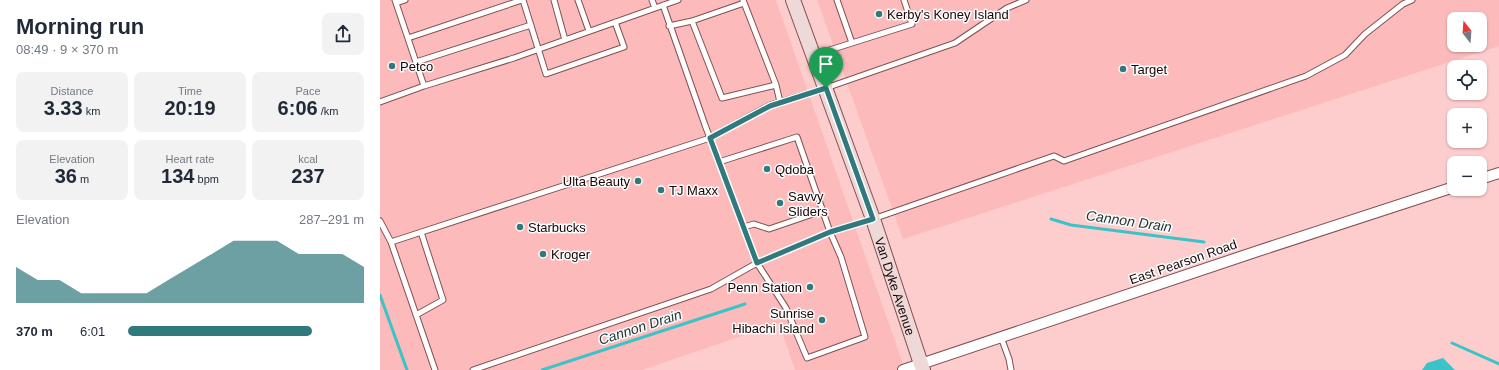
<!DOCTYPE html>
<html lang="en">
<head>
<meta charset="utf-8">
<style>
	:root { --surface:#fff; --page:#f2f2f3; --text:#1f2937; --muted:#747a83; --accent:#30797c }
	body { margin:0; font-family:Arial,sans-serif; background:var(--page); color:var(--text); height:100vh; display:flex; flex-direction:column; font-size:15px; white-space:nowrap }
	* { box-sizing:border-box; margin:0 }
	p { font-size:13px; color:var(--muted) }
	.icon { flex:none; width:22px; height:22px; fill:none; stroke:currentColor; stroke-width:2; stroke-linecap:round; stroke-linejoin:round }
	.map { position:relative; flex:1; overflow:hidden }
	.drawer { display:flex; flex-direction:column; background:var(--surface); width:380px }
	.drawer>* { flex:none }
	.needle { width:26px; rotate:343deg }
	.buttons { position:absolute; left:1067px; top:12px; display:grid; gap:8px }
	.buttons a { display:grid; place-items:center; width:40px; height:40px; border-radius:8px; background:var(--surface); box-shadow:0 1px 3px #0004; font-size:20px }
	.pin { position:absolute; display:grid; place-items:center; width:34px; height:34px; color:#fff; margin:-41px -17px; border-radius:50% 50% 50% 0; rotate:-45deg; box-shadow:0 0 4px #0007 }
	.pin .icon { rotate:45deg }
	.round { display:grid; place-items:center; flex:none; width:42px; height:42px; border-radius:8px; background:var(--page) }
	.summary { display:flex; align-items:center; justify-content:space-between; height:68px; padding:0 16px }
	h1 { font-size:22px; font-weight:700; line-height:30px }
	.figures { display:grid; grid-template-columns:repeat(3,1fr); gap:6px; height:68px; padding:4px 16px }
	.figures div { display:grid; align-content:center; border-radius:8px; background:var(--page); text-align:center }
	.figures b { font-size:20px; font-weight:700 }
	.figures small { font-size:11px; font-weight:400 }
	.figures p { font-size:11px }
	.chart { height:112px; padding:8px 16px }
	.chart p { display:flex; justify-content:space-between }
	.chart svg { width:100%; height:72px; margin-top:4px; fill:var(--accent); opacity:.7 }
	ul { padding:0 16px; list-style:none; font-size:13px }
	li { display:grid; grid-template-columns:64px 48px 1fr; align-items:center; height:30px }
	li i { height:10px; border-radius:5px; background:var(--accent) }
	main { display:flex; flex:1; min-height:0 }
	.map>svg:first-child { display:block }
	.built { fill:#fdbabb; fill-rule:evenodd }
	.water { fill:#3bc3c7 }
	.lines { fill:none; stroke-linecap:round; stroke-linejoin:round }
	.stream { stroke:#3bc3c7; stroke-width:3 }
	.lane-casing { stroke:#825051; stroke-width:7 }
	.street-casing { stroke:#825051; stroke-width:12 }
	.secondary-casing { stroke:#825051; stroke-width:16 }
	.lane { stroke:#fff; stroke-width:5 }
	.street { stroke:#fff; stroke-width:10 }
	.secondary { stroke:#eed8d8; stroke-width:14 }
	.route-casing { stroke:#fff; stroke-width:8 }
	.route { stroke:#30797c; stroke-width:5 }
	.poi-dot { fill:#30797c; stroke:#fcfcfc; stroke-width:1.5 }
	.labels { text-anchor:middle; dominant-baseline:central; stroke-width:3; stroke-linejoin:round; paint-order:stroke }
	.poi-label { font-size:13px; fill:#180607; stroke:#fcfcfc; text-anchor:start }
	.street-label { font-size:13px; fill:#180607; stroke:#fcfcfc }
	.water-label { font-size:14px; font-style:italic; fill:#203737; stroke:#fcfcfc }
</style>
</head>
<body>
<main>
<section class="drawer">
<div class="summary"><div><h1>Morning run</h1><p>08:49 · 9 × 370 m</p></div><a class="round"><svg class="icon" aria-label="share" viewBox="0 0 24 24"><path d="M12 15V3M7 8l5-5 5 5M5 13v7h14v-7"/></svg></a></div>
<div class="figures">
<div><p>Distance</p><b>3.33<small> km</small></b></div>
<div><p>Time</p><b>20:19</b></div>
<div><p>Pace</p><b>6:06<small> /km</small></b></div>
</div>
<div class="figures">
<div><p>Elevation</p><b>36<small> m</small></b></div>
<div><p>Heart rate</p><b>134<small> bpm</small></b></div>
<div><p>kcal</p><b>237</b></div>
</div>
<div class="chart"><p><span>Elevation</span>287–291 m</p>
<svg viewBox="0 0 160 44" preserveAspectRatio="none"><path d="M0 44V22L10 30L20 30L30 38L40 38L50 38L60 38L70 30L80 22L90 14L100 6L110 6L120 6L130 14L140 14L150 14L160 22V44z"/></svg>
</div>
<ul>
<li><b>370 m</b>6:01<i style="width:78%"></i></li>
</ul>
</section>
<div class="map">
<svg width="1119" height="370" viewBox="0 0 1119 370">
	<rect width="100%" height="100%" fill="#fdcdcd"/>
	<path class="built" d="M0 0H396L525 370H415L399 323 262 370H0Z
		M437 0H1119V46L523 239ZM1074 19H1100V45H1074Z"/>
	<path class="water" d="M1063 358 1075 370H1042L1047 363Z"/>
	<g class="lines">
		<path class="stream" d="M671 219 691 225 824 242
			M0 295 27 370
			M1072 343 1119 364
			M162 370 365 304"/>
		<defs>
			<path id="lane" d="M143 0 166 74 244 47 235 22
				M174 0 185 40
				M198 0 209 31
				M272 0 275 8
				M363 0 396 85 400 102
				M457 0 472 43
				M16 3 25 0
				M283 5 325 125 377 263 450 232 417 137 339 162
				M312 21 342 98 396 85
				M289 26 312 21 364 3
				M28 38 142 0
				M434 55 532 24 524 0
				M36 62 151 25
				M44 86 134 58 298 0
				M0 102 44 86 15 0
				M0 221 11 242 55 370
				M364 227 374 224 389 229 442 211
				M11 242 330 138 390 105 446 88 575 43 627 8 646 0
				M36 315 63 300 41 232
				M621 337 629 359 631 370
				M93 370 331 289 377 263 406 308 427 358 485 337 461 257 450 232 493 219 674 156 684 161 926 76 965 55 985 34 1023 4 1032 0"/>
			<path id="street" d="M1100 179 1119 173
				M523 370 878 251 1074 187"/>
			<g id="secondary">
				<path id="s1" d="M413 0 493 219 543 370"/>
			</g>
		</defs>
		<use href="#lane" class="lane-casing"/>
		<use href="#street" class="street-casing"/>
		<use href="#secondary" class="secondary-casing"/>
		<use href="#lane" class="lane"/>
		<use href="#street" class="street"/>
		<use href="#secondary" class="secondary"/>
	</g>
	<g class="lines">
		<defs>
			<path id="route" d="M446 88 493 219 450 232 377 263 330 138 390 106Z"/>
		</defs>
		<use href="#route" class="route-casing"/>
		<use href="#route" class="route"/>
	</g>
	<g class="poi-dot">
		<circle cx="499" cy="14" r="4"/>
		<circle cx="12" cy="66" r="4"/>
		<circle cx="743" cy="69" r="4"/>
		<circle cx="387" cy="169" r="4"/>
		<circle cx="258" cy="181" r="4"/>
		<circle cx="281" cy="190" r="4"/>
		<circle cx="400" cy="203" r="4"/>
		<circle cx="140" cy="227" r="4"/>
		<circle cx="163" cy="254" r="4"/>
		<circle cx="430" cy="287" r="4"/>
		<circle cx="442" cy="320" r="4"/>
	</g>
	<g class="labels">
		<g class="poi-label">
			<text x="507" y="14">Kerby's Koney Island</text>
			<text x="20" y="66">Petco</text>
			<text x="751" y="69">Target</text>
			<text x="395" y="169">Qdoba</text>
			<text x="250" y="181" text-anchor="end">Ulta Beauty</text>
			<text x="289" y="190">TJ Maxx</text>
			<text x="408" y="196">Savvy<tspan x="408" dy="15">Sliders</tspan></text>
			<text x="148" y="227">Starbucks</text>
			<text x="171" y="254">Kroger</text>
			<text x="422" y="287" text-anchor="end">Penn Station</text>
			<text x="434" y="313" text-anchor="end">Sunrise<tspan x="434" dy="15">Hibachi Island</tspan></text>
		</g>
		<g class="street-label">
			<text transform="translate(803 262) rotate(-19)">East Pearson Road</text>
			<text stroke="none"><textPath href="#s1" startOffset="304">Van Dyke Avenue</textPath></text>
		</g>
		<g class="water-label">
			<text transform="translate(749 221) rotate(8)">Cannon Drain</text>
			<text transform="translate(260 327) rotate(-18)">Cannon Drain</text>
		</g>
	</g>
</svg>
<div class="buttons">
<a><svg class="needle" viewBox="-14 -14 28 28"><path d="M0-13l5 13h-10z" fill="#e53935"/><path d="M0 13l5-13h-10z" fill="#747a83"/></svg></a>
<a><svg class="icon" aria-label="locate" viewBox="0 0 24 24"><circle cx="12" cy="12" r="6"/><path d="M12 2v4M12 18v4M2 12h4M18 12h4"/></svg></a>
<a>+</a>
<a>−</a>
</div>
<div class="pin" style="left:446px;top:88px;background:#1e9e55"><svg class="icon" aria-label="arrive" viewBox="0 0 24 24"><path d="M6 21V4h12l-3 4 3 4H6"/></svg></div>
</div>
</main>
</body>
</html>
